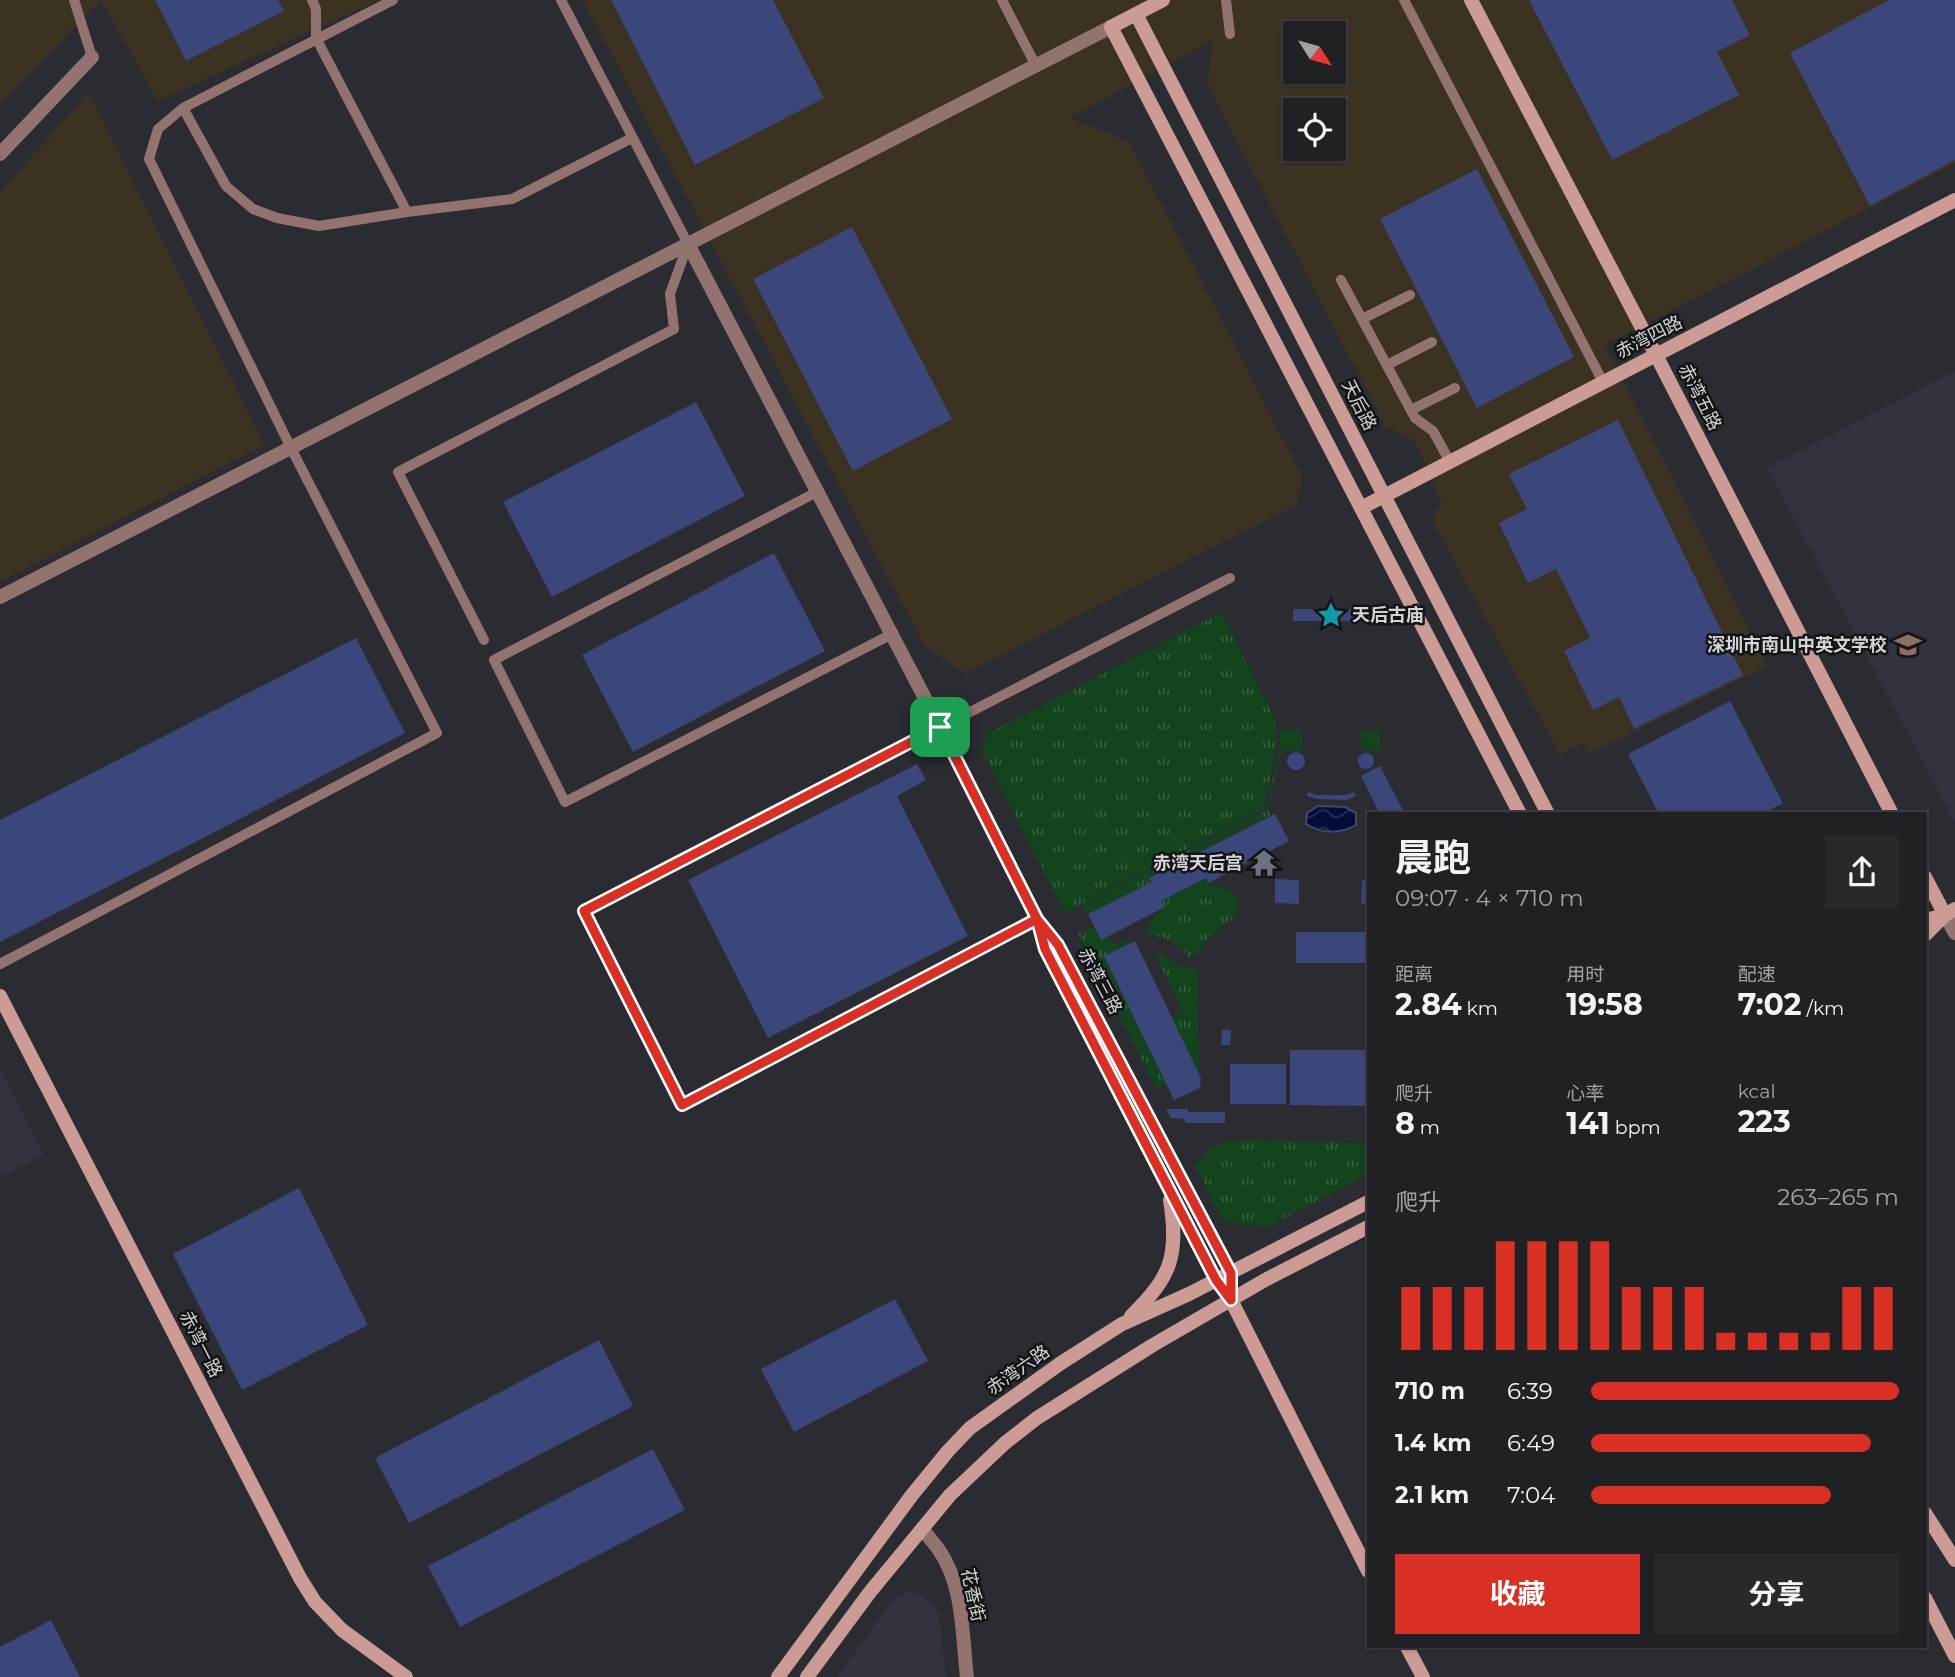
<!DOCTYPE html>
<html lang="zh">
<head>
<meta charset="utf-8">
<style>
	:root { --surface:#202125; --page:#28292d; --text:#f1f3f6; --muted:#a2a3a7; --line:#3d3e42; --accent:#d93025 }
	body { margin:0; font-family:Montserrat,"Noto Sans SC",sans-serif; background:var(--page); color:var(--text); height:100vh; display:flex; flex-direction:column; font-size:26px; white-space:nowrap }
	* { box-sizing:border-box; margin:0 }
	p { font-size:23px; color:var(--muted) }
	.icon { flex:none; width:38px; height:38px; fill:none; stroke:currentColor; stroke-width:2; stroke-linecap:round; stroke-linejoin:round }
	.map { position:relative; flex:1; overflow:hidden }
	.sheet { position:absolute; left:1367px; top:812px; width:560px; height:836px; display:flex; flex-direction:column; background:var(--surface); border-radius:0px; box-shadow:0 2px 5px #0004,0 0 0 2px var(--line) }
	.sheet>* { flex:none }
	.needle { width:46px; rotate:127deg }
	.tools { position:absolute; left:1283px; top:21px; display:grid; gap:14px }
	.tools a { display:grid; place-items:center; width:63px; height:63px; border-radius:0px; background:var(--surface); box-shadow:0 2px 5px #0004,0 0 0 2px var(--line); font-size:35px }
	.pin { position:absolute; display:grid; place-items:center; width:60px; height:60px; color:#fff; margin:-30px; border-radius:14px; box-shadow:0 4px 10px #0006 }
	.round { display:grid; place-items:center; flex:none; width:74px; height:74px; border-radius:0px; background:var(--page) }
	.head { display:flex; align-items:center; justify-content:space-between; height:119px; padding:0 28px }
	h1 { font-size:38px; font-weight:700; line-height:52px }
	.metrics { display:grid; grid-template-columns:repeat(3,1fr); gap:10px; height:119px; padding:7px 28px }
	.metrics div { display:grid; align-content:center }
	.metrics b { font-size:30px; font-weight:700 }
	.metrics small { font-size:19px; font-weight:400 }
	.metrics p { font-size:19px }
	.chart { height:196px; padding:14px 28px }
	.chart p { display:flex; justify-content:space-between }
	.chart svg { width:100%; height:126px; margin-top:7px; stroke:var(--accent); stroke-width:6 }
	.primary-button { display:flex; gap:14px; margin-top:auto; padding:14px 28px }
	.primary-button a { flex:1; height:80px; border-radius:0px; background:var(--accent); color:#fff; font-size:28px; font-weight:700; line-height:80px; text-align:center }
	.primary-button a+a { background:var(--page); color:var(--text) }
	ul { padding:0 28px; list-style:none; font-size:23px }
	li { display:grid; grid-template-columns:112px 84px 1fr; align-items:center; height:52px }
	li i { height:18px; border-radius:9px; background:var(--accent) }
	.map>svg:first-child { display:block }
	.built { fill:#31343f }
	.industrial { fill:#3b3222; fill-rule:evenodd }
	.grass { fill:url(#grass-tufts) }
	.water { fill:url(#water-waves); stroke:#404969; stroke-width:2 }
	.building { fill:#3b467a }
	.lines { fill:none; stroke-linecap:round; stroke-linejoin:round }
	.lane { stroke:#927370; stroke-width:10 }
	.street { stroke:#927370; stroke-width:14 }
	.secondary { stroke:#cc9b96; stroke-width:14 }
	.route-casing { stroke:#fff; stroke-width:14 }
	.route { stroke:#d93025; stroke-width:9 }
	.labels { text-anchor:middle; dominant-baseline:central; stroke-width:5; stroke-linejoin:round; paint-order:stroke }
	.street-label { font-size:18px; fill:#d3d4d7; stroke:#141417 }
	.poi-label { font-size:18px; font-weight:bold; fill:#d3d4d7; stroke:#141417; text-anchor:end }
</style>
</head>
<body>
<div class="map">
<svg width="1955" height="1677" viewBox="0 0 1955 1677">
	<defs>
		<pattern id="grass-tufts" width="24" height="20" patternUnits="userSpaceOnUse" patternTransform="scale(1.75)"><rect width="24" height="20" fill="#14441e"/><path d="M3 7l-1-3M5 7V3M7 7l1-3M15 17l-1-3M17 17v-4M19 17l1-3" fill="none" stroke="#355e3e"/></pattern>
		<pattern id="water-waves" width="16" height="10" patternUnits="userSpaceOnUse" patternTransform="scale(1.75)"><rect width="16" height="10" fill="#010e3a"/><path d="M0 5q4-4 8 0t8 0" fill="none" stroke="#253056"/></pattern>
	</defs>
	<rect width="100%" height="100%" fill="#2a2c31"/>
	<path class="built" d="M1955 371V822L1767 468Z
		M0 1068 44 1155 0 1177Z
		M909 1592 921 1595 939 1613 946 1677H837L896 1597Z"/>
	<path class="industrial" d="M0 0H379L158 101 101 0 0 105Z
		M583 0H1955V164L1605 345 1767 666 1589 754 1583 743 1560 755 1432 520 1442 502 1413 439 1386 427 1208 86 1212 41 1070 118 1129 141 1302 476 1297 504 965 674 924 645ZM1295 33H1334V72H1295ZM1295 110H1334V149H1295Z
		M89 92 264 445 0 582V192Z"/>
	<path class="grass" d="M1221 613 1276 721V750L1263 809 1065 913 984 755C982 745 985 740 990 732Z
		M1280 728 1282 731H1302V750L1281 751 1269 806 1267 807 1279 751Z
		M1361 731H1380V751L1361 750Z
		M1268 809 1271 815 1150 877 1152 882 1088 914 1085 913 1081 906Z
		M1206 878 1209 885C1223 886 1234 891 1239 904L1236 915 1206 940 1196 955 1188 957C1180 942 1163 936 1147 935L1146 928 1164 907 1161 901Z
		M1095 926 1109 935 1112 943 1119 945 1124 940 1130 944 1104 957 1166 1084 1157 1089 1078 934Z
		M1155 954H1162C1176 964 1178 968 1197 968L1199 1075 1171 1017 1183 1012Z
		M1260 1140 1368 1143V1174L1266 1228 1222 1220 1197 1170 1196 1165 1213 1147 1228 1141Z"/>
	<path class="water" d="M1318 806 1345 807 1356 813V825C1340 834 1322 834 1306 824L1307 813Z"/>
	<path class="building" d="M155 0H278L284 11 186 61Z
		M611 0H773L824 98 695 165Z
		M1529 0H1732L1750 35 1717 52 1739 95 1612 160Z
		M1889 0H1955V160L1870 206 1790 53Z
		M1477 169 1574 357 1477 408 1380 219Z
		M852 227 952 419 853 471 753 279Z
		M696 402 745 496 552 597 503 502Z
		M1618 420 1743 675 1634 729 1619 697 1593 710 1564 651 1590 638 1556 569 1528 583 1499 523 1527 509 1509 474Z
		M774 553 825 651 633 752 582 655Z
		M1293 609H1370V621H1293Z
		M356 638 405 733 207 836 0 942V820Z
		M1730 701 1783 803 1762 814H1659L1628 754Z
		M1287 761a9 9 0 1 1 18 0a9 9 0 1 1-18 0Z
		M1358 761a8 8 0 1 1 16 0a8 8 0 1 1-16 0Z
		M917 764 926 780 897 796 968 936 768 1038 688 880Z
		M1380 766 1405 814H1380L1361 776Z
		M1308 792 1317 795H1345L1354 792 1356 796 1346 800 1317 799 1307 796Z
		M1275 814 1289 841 1208 883 1206 878 1161 901 1165 907 1101 940 1088 914 1152 882 1149 878Z
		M1275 879 1299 880V904L1275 903Z
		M1362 880H1368V904H1361Z
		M1296 932H1366V963H1296Z
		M1135 941 1201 1078 1200 1088 1174 1100 1104 956Z
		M1222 1030H1231L1230 1045H1221Z
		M1290 1050H1368V1106L1290 1105Z
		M1230 1064H1286V1104H1230Z
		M1166 1109H1188V1112H1225V1123H1185V1119L1171 1118Z
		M299 1188 368 1325 242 1390 173 1254Z
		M895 1299 928 1361 794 1432 761 1369Z
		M599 1340 633 1406 409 1523 375 1458Z
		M653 1449 685 1510 460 1627 428 1566Z
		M51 1620 80 1677H0V1647Z"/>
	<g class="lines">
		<path class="lane" d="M74 0 92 57
			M312 0 316 9V38L407 212
			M1002 0 1036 66
			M1226 0 1230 34
			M1404 0 1603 382
			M183 108 393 0
			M1341 280 1415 418 1433 431 1450 462
			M1362 319 1410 295
			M1387 365 1432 342
			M1411 410 1455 388
			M817 492 494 660 565 802 892 634
			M484 640 398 472 674 329 670 294 688 244 561 0
			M1037 919 682 1105 584 911 1230 578
			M0 964 437 733 291 448 149 159 158 129 183 108 226 186 253 209 277 218 319 226 407 212 512 199 632 138"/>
		<path class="street" d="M0 154 92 57
			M688 244 940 727
			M0 597 1111 27
			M1945 915 1955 933
			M922 1529C928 1536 934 1543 939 1550 964 1586 962 1636 967 1677"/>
		<path class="secondary" d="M1163 0 1111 27 1520 814
			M1471 0 1656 355 1892 814
			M1136 14 1548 814
			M1361 508 1955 200
			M940 727 1037 919 1045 949 1216 1280 1231 1300 1368 1571
			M1925 877 1945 915
			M1925 920 1945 915 1955 909
			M1040 923 1058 945 1214 1241 1231 1273V1281
			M1925 935 1944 916
			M0 996 300 1578 315 1602 342 1630 406 1677
			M1131 1316C1171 1277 1179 1256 1170 1200
			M1925 1513 1955 1560
			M1925 1598 1955 1656
			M1407 1647 1423 1677
			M778 1677 912 1495 948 1451 970 1428 1061 1363 1122 1324 1189 1294 1368 1202
			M807 1677 870 1592 950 1495 1005 1443 1037 1418 1153 1345 1265 1280 1368 1227"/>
	</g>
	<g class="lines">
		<defs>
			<path id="route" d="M940 727 584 911 682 1105 1037 919 1045 949 1216 1280 1231 1300V1273L1058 945 1037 919 940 727"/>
		</defs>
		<use href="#route" class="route-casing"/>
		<use href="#route" class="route"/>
	</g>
	<defs>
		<symbol id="sight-bare" viewBox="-9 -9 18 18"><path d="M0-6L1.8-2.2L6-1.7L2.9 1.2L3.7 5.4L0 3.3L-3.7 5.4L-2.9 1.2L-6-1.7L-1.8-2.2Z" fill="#0f9aa8" stroke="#141417" stroke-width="2.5" paint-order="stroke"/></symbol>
		<symbol id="school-bare" viewBox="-9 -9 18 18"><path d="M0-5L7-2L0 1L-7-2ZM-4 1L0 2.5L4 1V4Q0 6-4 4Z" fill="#8d6e63" stroke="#141417" stroke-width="2.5" paint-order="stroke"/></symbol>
		<symbol id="temple-bare" viewBox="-9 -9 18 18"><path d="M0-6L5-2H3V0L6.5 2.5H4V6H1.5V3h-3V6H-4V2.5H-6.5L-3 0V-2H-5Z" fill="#6b7280" stroke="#141417" stroke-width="2.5" paint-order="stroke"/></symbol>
	</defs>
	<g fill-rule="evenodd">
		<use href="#sight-bare" x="1312" y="596" width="38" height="38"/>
		<use href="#school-bare" x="1889" y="626" width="38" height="38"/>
		<use href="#temple-bare" x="1245" y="844" width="38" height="38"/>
	</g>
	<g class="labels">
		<g class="street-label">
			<text transform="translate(1649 337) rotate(-27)">赤湾四路</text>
			<text transform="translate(1700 397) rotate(63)">赤湾五路</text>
			<text transform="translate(1359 405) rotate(63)">天后路</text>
			<text transform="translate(1100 981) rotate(62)">赤湾三路</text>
			<text transform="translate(201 1344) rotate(63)">赤湾一路</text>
			<text transform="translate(1018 1370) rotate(-35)">赤湾六路</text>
			<text transform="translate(973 1595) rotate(78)">花香街</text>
		</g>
		<g class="poi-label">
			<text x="1352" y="615" text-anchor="start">天后古庙</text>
			<text x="1887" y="645">深圳市南山中英文学校</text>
			<text x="1243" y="863">赤湾天后宫</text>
		</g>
	</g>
</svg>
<div class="tools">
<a><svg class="needle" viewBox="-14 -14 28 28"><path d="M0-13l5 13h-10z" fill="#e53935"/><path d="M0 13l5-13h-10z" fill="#a2a3a7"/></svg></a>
<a><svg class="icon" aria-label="locate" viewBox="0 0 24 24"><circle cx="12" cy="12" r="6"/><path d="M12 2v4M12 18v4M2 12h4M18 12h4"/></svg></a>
</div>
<div class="pin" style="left:940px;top:727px;background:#1e9e55"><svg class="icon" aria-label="arrive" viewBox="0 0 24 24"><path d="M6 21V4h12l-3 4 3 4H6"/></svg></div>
<section class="sheet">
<div class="head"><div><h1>晨跑</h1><p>09:07 · 4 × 710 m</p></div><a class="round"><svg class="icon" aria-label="share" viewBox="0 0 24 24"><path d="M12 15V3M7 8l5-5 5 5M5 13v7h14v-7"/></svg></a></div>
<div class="metrics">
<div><p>距离</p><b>2.84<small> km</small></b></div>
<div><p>用时</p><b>19:58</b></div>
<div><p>配速</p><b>7:02<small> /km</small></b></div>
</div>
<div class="metrics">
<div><p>爬升</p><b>8<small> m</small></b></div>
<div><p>心率</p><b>141<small> bpm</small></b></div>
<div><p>kcal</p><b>223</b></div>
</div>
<div class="chart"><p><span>爬升</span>263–265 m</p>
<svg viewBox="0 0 160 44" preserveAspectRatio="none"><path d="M5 44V22M15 44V22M25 44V22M35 44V6M45 44V6M55 44V6M65 44V6M75 44V22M85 44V22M95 44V22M105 44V38M115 44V38M125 44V38M135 44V38M145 44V22M155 44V22"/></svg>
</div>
<ul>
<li><b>710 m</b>6:39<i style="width:100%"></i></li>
<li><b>1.4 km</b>6:49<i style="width:91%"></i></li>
<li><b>2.1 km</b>7:04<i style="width:78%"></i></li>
</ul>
<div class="primary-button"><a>收藏</a><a>分享</a></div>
</section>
</div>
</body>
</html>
